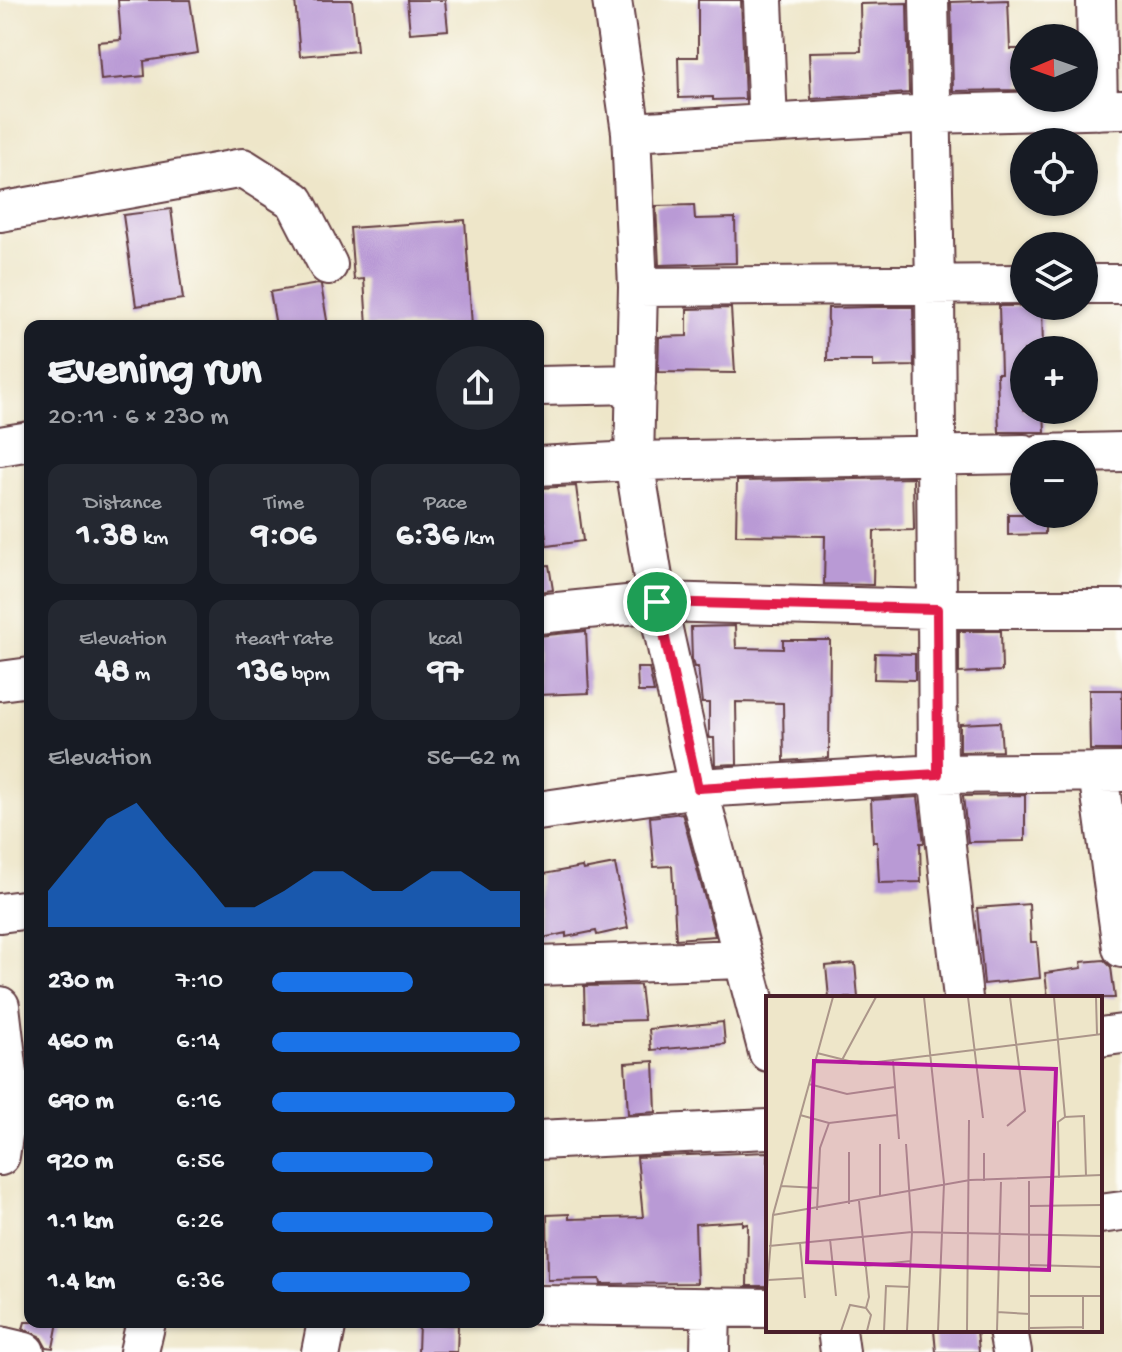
<!DOCTYPE html>
<html lang="en">
<head>
<meta charset="utf-8">
<style>
	:root { --surface:#171b24; --page:#242831; --text:#f1f3f6; --muted:#9ea1a6; --accent:#1a73e8 }
	body { margin:0; font-family:"Gochi Hand",sans-serif; background:var(--page); color:var(--text); height:100vh; display:flex; flex-direction:column; font-size:30px; white-space:nowrap }
	* { box-sizing:border-box; margin:0 }
	p { font-size:26px; color:var(--muted) }
	.icon { flex:none; width:44px; height:44px; fill:none; stroke:currentColor; stroke-width:2; stroke-linecap:round; stroke-linejoin:round }
	.map { position:relative; flex:1; overflow:hidden }
	.sheet { position:absolute; left:24px; top:320px; width:520px; height:1008px; display:flex; flex-direction:column; background:var(--surface); border-radius:16px; box-shadow:0 2px 6px #0004 }
	.sheet>* { flex:none }
	.needle { width:52px; rotate:268deg }
	.buttons { position:absolute; left:1010px; top:24px; display:grid; gap:16px }
	.buttons a { display:grid; place-items:center; width:88px; height:88px; border-radius:50%; background:var(--surface); box-shadow:0 2px 6px #0004; font-size:40px }
	.pin { position:absolute; display:grid; place-items:center; width:68px; height:68px; color:#fff; margin:-34px; border:4px solid #fff; border-radius:50%; box-shadow:0 2px 8px #0007 }
	.round { display:grid; place-items:center; flex:none; width:84px; height:84px; border-radius:42px; background:var(--page) }
	.summary { display:flex; align-items:center; justify-content:space-between; height:136px; padding:0 24px }
	h1 { font-size:44px; font-weight:800; line-height:60px }
	.metrics { display:grid; grid-template-columns:repeat(3,1fr); gap:12px; height:136px; padding:8px 24px }
	.metrics div { display:grid; align-content:center; border-radius:16px; background:var(--page); text-align:center }
	.metrics b { font-size:34px; font-weight:800 }
	.metrics small { font-size:22px; font-weight:400 }
	.metrics p { font-size:22px }
	.chart { height:224px; padding:16px 24px }
	.chart p { display:flex; justify-content:space-between }
	.chart svg { width:100%; height:144px; margin-top:8px; fill:var(--accent); opacity:.7 }
	ul { padding:0 24px; list-style:none; font-size:26px }
	li { display:grid; grid-template-columns:128px 96px 1fr; align-items:center; height:60px }
	li i { height:20px; border-radius:10px; background:var(--accent) }
	.map>svg:first-child { display:block }
	.building { fill:#b99ad5 }
	.lines { fill:none; stroke-linecap:round; stroke-linejoin:round }
	.minor-casing { stroke:#633d43; stroke-width:42 }
	.minor { stroke:#fff; stroke-width:38 }
	.route-casing { stroke:#fff; stroke-width:16 }
	.route { stroke:#e11d48; stroke-width:10 }
	.inset-road { fill:none; stroke:#ac968a; stroke-width:2 }
	.view { fill:#b5179e; fill-opacity:0.15; stroke:#b5179e; stroke-width:4 }
	.inset-edge { fill:none; stroke:#4a1f2b; stroke-width:4 }
</style>
</head>
<body>
<div class="map">
<svg width="1122" height="1352" viewBox="0 0 1122 1352">
	<rect width="100%" height="100%" fill="#fdfcf7"/>
	<filter id="ink" filterUnits="userSpaceOnUse"><feTurbulence type="fractalNoise" baseFrequency=".0125" numOctaves="2"/><feDisplacementMap in="SourceGraphic" scale="16" xChannelSelector="R" yChannelSelector="G"/><feConvolveMatrix kernelMatrix="1 2 1 2 8 2 1 2 1" color-interpolation-filters="sRGB"/></filter>
	<filter id="wash" filterUnits="userSpaceOnUse"><feTurbulence type="fractalNoise" baseFrequency=".006" numOctaves="4" result="noise"/><feDisplacementMap in="SourceGraphic" scale="32" xChannelSelector="R" yChannelSelector="G"/><feGaussianBlur stdDeviation="1.8" result="paint"/><feColorMatrix in="noise" values="0 0 0 0 0 0 0 0 0 0 0 0 0 0 0 0 0 1.4 0 .05"/><feComposite in="paint" operator="in"/></filter>
	<g filter="url(#wash)">
		<rect width="100%" height="100%" fill="#eee6c9"/>
		<g id="blocks">
			<path class="building" d="M118 0H190L198 53 144 61 145 76 101 80 98 42 121 40Z
				M295 0H352L357 51 300 56Z
				M407 0H445L448 30 410 33Z
				M698 0H741L745 99 713 100V97L679 98 678 57H698Z
				M1008 0 1010 49H1019L1020 90 953 91 951 2Z
				M907 3 909 93 811 99 809 52 861 51 860 4Z
				M694 205 695 219 735 218 736 263 659 265 656 206Z
				M171 209 183 299 136 306 123 215Z
				M465 220 472 326H367L364 279 354 280 350 228Z
				M318 284 321 285 328 326H276L270 292Z
				M999 306H1042L1043 350H1024V410H1044L1045 432H999L997 373H1001Z
				M871 307H913L914 366 873 367V361H827L828 308Z
				M731 308 735 373 658 372 659 337 687 336V309Z
				M913 478 914 530 874 531 873 585 824 584 825 536 736 535 737 481Z
				M576 486 583 541 547 546 539 488Z
				M1008 514H1045V534L1008 535Z
				M549 565 553 590 538 592V566Z
				M735 626 736 648 783 649V640H830L829 758 784 761 783 703 736 702 737 764 715 765 714 738H710L709 735V703H702L698 667H694L692 660 691 627Z
				M586 631 589 693 538 695V636Z
				M959 631H1001L1002 671 959 673Z
				M875 653 915 654V680L874 679Z
				M637 668H649L654 692H638Z
				M1089 690H1122V750H1090Z
				M1000 722 1002 751 960 752V724Z
				M1025 795V841L968 842 963 796Z
				M918 797 924 843H920L921 882 879 883 877 842H873L871 800Z
				M682 813 715 936 676 939 672 866 654 867 650 817Z
				M615 864 628 928 597 935 596 931 566 937V933L538 939V875L582 867 583 870Z
				M1029 904 1031 942H1037L1040 978 984 984 977 908Z
				M1104 960 1111 967 1115 998H1048L1045 973 1082 968 1081 962Z
				M855 963 858 998H829L826 966Z
				M640 985 644 1020 585 1022 584 986Z
				M723 1022 725 1044 651 1050 649 1029Z
				M654 1061 656 1112 628 1114 625 1063Z
				M768 1152V1286H747L748 1224 743 1225V1221L695 1224 697 1283 601 1284 600 1279 548 1280 547 1215 569 1214V1219L643 1217 637 1157Z
				M25 1322H58L53 1348 46 1347 40 1336 23 1329Z
				M419 1323 458 1325 457 1352H418Z
				M934 1330H977L979 1352H936Z"/>
		</g>
	</g>
	<g filter="url(#ink)">
		<use href="#blocks" fill-opacity="0" stroke="#633d43" stroke-width="2"/>
		<g class="lines">
			<defs>
				<path id="minor" d="M612 0 631 132 638 287 634 461 657 602 698 788 768 1052
					M763 0 768 124
					M929 0 935 284 938 774 963 998
					M1096 0 1098 110
					M631 132 932 114 1122 109
					M0 212 243 168 295 201 328 265
					M1084 284H1122
					M638 287 1024 284
					M538 386 636 384
					M0 446 30 441
					M1040 454 1122 452
					M538 466 634 461 1024 454
					M538 614 657 602 937 609H1122
					M0 681 30 677
					M1098 773 1122 948
					M538 811 698 788 938 774 1122 772
					M0 913 30 909
					M538 966 742 959
					M0 1006 10 1090 0 1156
					M1100 1037 1122 1034
					M538 1140 768 1129
					M1100 1214 1122 1211
					M538 1305 768 1308
					M837 1330 840 1352
					M1008 1330 1012 1352
					M0 1346 25 1352
					M139 1352 146 1322
					M321 1352 327 1322
					M710 1352 711 1307"/>
			</defs>
			<use href="#minor" class="minor-casing"/>
			<use href="#minor" class="minor"/>
		</g>
	</g>
	<g class="lines" filter="url(#ink)">
		<defs>
			<path id="route" d="M657 602 937 609 938 774 698 788Z"/>
		</defs>
		<use href="#route" class="route-casing"/>
		<use href="#route" class="route"/>
	</g>
	<g transform="translate(766 996)">
		<rect width="336" height="336" fill="#eee6c9"/>
		<path class="inset-road" d="M158 1 178 187 172 335M202 1 217 122M288 1 299 121 318 120 320 180M330 1 331 38M51 57 95 68 336 38M76 64 110 1M127 65 133 143M43 88 81 98 129 91M34 119 63 127 131 119M241 130 259 115 244 1M114 148V200M140 148 146 236 141 335M83 156V208M293 182 292 126 299 121M218 185V157M263 185V335M15 190 52 192M93 205 103 301 100 312 105 319 101 335M263 210 336 209M51 214 54 152 63 127M7 219 204 184 336 179M64 243 70 300M34 247 39 302M3 250 146 236 336 240M264 269 336 271M98 270 145 265M2 284 37 282M317 299V333M264 300H336M0 305 7 219 67 1M231 316 264 318M263 332 317 331M75 335 84 309 100 312M118 335 120 290 144 291M201 335 203 124M231 335 235 186"/>
		<path class="view" d="M48 65 290 73 283 274 41 266Z"/>
		<rect width="336" height="336" class="inset-edge"/>
	</g>
</svg>
<div class="buttons">
<a><svg class="needle" viewBox="-14 -14 28 28"><path d="M0-13l5 13h-10z" fill="#e53935"/><path d="M0 13l5-13h-10z" fill="#9ea1a6"/></svg></a>
<a><svg class="icon" aria-label="locate" viewBox="0 0 24 24"><circle cx="12" cy="12" r="6"/><path d="M12 2v4M12 18v4M2 12h4M18 12h4"/></svg></a>
<a><svg class="icon" aria-label="layers" viewBox="0 0 24 24"><path d="M12 4l9 5-9 5-9-5zM3 14l9 5 9-5"/></svg></a>
<a>+</a>
<a>−</a>
</div>
<div class="pin" style="left:657px;top:602px;background:#1e9e55"><svg class="icon" aria-label="arrive" viewBox="0 0 24 24"><path d="M6 21V4h12l-3 4 3 4H6"/></svg></div>
<section class="sheet">
<div class="summary"><div><h1>Evening run</h1><p>20:11 · 6 × 230 m</p></div><a class="round"><svg class="icon" aria-label="share" viewBox="0 0 24 24"><path d="M12 15V3M7 8l5-5 5 5M5 13v7h14v-7"/></svg></a></div>
<div class="metrics">
<div><p>Distance</p><b>1.38<small> km</small></b></div>
<div><p>Time</p><b>9:06</b></div>
<div><p>Pace</p><b>6:36<small> /km</small></b></div>
</div>
<div class="metrics">
<div><p>Elevation</p><b>48<small> m</small></b></div>
<div><p>Heart rate</p><b>136<small> bpm</small></b></div>
<div><p>kcal</p><b>97</b></div>
</div>
<div class="chart"><p><span>Elevation</span>56–62 m</p>
<svg viewBox="0 0 160 44" preserveAspectRatio="none"><path d="M0 44V33L10 22L20 11L30 6L40 17L50 27L60 38L70 38L80 33L90 27L100 27L110 33L120 33L130 27L140 27L150 33L160 33V44z"/></svg>
</div>
<ul>
<li><b>230 m</b>7:10<i style="width:57%"></i></li>
<li><b>460 m</b>6:14<i style="width:100%"></i></li>
<li><b>690 m</b>6:16<i style="width:98%"></i></li>
<li><b>920 m</b>6:56<i style="width:65%"></i></li>
<li><b>1.1 km</b>6:26<i style="width:89%"></i></li>
<li><b>1.4 km</b>6:36<i style="width:80%"></i></li>
</ul>
</section>
</div>
</body>
</html>
